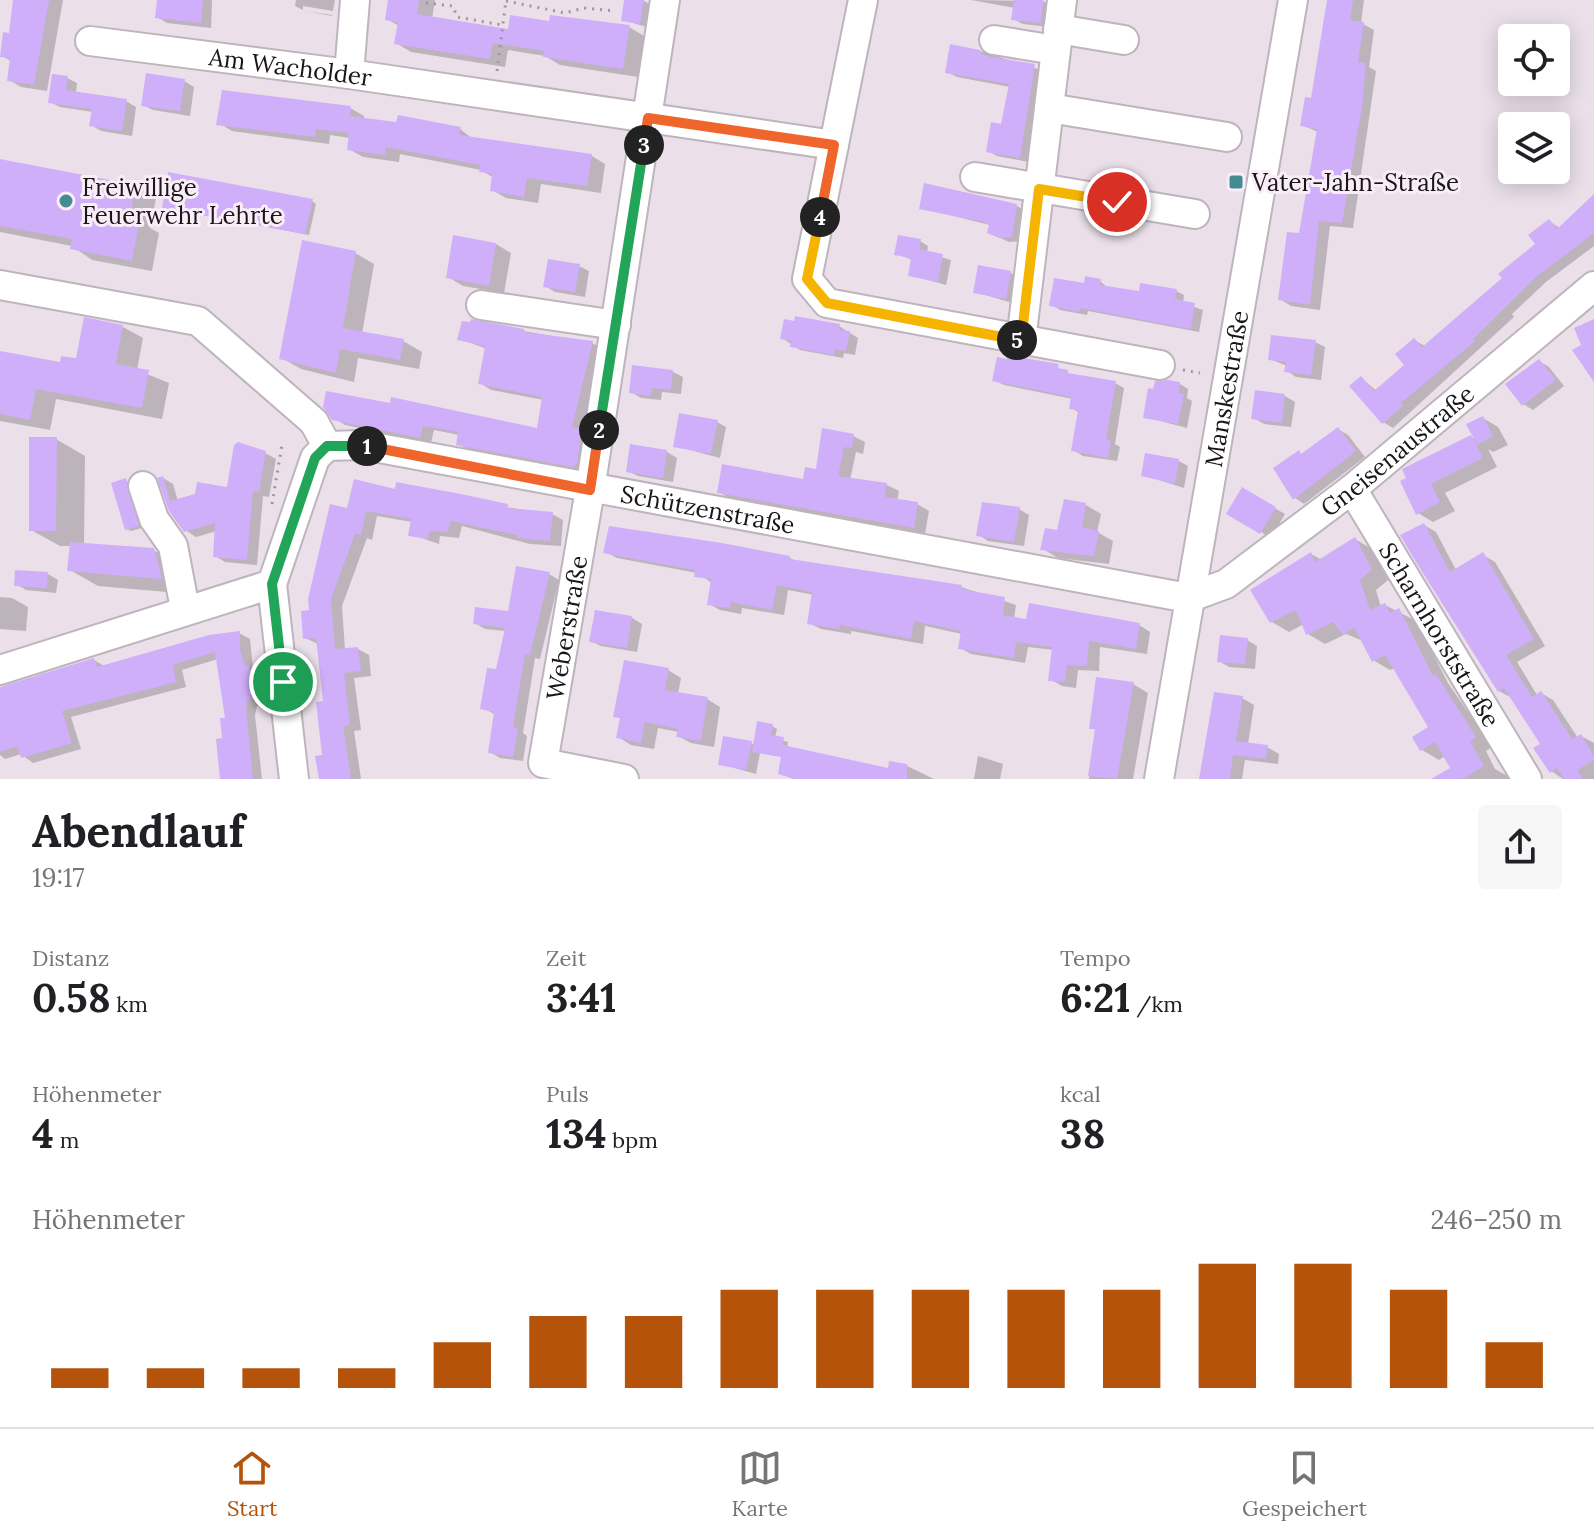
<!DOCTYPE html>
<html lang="de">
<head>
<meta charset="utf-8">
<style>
	:root { --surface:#fff; --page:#f6f6f6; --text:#202124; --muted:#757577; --line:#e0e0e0; --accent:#b45309 }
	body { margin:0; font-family:Lora,serif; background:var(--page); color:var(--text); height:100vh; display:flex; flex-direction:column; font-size:30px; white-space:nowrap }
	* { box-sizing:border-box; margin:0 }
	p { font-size:26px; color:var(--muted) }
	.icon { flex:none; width:44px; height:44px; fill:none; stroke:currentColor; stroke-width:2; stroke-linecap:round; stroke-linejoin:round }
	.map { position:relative; height:779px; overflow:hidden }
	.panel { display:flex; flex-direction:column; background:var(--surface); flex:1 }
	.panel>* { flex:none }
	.controls { position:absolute; left:1498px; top:24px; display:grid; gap:16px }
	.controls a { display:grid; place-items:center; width:72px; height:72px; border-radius:8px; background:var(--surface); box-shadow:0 4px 20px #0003; font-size:40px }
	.pin { position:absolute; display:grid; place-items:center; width:68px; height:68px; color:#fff; margin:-34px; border:4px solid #fff; border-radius:50%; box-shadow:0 2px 8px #0007 }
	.km { position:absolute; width:40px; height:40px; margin:-20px; border-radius:50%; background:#222; color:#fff; font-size:22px; line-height:40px; text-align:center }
	.round { display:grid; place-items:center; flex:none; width:84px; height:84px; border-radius:8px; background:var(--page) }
	.head { display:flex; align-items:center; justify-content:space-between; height:136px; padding:0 32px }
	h1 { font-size:44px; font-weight:700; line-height:60px }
	.metrics { display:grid; grid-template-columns:repeat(3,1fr); gap:12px; height:136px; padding:8px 32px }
	.metrics div { display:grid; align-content:center }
	.metrics b { font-size:40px; font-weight:700 }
	.metrics small { font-size:22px; font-weight:400 }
	.metrics p { font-size:22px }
	.chart { height:224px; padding:16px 32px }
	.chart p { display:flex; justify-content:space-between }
	.chart svg { width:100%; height:144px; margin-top:8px; stroke:var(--accent); stroke-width:6 }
	.dock { display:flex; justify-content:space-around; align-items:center; height:112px; border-top:2px solid var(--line); background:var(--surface); font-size:22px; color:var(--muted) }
	.dock a { display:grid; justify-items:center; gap:4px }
	.dock .on { color:var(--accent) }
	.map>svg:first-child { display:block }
	.shadow { fill:#0003 }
	.building { fill:#d0affa }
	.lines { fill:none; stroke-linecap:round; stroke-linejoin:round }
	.minor-casing { stroke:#beb4bd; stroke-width:32 }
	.path { stroke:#9e959d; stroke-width:3; stroke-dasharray:2 6; stroke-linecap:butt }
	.minor { stroke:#fff; stroke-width:28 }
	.split-1-casing { stroke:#fff; stroke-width:16 }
	.split-2-casing { stroke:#fff; stroke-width:16 }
	.split-3-casing { stroke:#fff; stroke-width:16 }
	.split-4-casing { stroke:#fff; stroke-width:16 }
	.split-5-casing { stroke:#fff; stroke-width:16 }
	.split-6-casing { stroke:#fff; stroke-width:16 }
	.split-1 { stroke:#22a559; stroke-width:10 }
	.split-2 { stroke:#f0652b; stroke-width:10 }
	.split-3 { stroke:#22a559; stroke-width:10 }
	.split-4 { stroke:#f0652b; stroke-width:10 }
	.split-5 { stroke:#f5b400; stroke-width:10 }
	.split-6 { stroke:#f5b400; stroke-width:10 }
	.poi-dot { fill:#448c92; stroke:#f9edf7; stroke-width:3 }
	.labels { text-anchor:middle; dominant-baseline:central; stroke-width:6; stroke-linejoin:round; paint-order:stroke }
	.street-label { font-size:24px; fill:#191519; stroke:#f9edf7 }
	.poi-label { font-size:24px; fill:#191519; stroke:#f9edf7; text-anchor:start }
</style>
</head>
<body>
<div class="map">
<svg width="1594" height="779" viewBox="0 0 1594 779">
	<rect width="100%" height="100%" fill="#ebe0ea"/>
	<path class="shadow" d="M15 0H63L47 91 21 87 9 80 12 62 1 55 10 35Z
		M159 0H212L211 28 167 23 157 17Z
		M296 0H335L332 16 305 11 332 15 333 11 303 6V10L295 6Z
		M390 0H435L432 19 592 44 629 27 644 36 638 77 560 65 545 56 508 50 505 67 411 52 396 43 399 26 387 19Z
		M626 0 644 1 654 6 650 28 623 20Z
		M971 0 1043 1 1052 6 1049 27 1023 24 1013 19 1015 8Z
		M1328 0H1364L1361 23 1374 30 1369 67 1376 71 1353 228 1330 226 1320 310 1291 306 1280 299 1301 235 1318 132 1302 125 1313 100Z
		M980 51 1044 71 1029 162 997 156 988 151 1003 126 1010 87 957 77 947 72Z
		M67 78 77 83 76 93 126 101 136 107 132 136 101 131 91 125 93 112 60 107 50 102Z
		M184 81 194 87 190 116 153 110 143 105Z
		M350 108 364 116V120L460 129 473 139 592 156 605 164 601 193 541 184 538 203 506 198 492 190 494 178 481 170 400 154 399 162 363 157 349 149 350 138 330 135 329 144 232 131 219 123Z
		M0 161 135 186 156 198 150 228 159 233 152 271 92 260 72 246 0 232Z
		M312 201 316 204 309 235 164 207Z
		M1594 203V246L1546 282 1512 314 1514 317 1393 428 1383 422 1361 378 1377 391 1407 365 1414 340 1425 346 1505 279 1537 244 1549 221 1561 229Z
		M1017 206 1026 211 1021 241 1009 242 998 237 990 225 921 208Z
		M920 241 928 246 927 253 951 260 946 285 910 275 913 260 897 254Z
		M496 244 511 253 504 293 463 286 448 277Z
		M355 253 374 264 362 334 403 341 422 352 419 369 358 358 354 382 301 369 282 358Z
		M579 266 589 271 585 297 555 292 545 286Z
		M1011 273 1021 279 1016 304 975 292Z
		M1100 281 1108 288 1141 294 1176 291 1184 295 1183 303 1203 310 1199 332 1088 311 1087 315 1060 310 1052 305Z
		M839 326 858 338 855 355 844 353 843 358 800 350 782 338Z
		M123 327 143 338 137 370 169 383 162 419 56 399 50 430 0 421V353L62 365 78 360Z
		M524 331 592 343 603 349 583 432 592 438 584 472 469 450 458 444 459 435 434 430 431 443 345 425 334 418 538 431 544 400 491 390 480 383 487 349 460 339Z
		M1315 342 1325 347 1321 380 1296 377 1287 371V366L1270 359Z
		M1539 361 1549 367 1564 386 1533 410 1523 404Z
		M673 372 683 377 681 394 662 392 661 400 641 398 631 392Z
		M1069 375 1115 383 1124 388 1115 444 1120 447 1117 461 1083 456 1073 450 1080 413 1071 408 1073 399 1004 385 994 380Z
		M1180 384 1188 389 1187 398 1192 401 1187 428 1145 417Z
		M1285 396 1295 402 1291 427 1264 424 1254 418Z
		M1483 418 1498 427 1508 445 1493 452 1488 449 1497 467 1445 493 1455 511 1433 522 1418 513 1402 482 1471 437 1477 440Z
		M717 422 726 427 720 458 675 446Z
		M1338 429 1348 435 1365 457 1304 504 1295 498 1299 453 1303 455Z
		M853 436 865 442 863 454 856 452 850 480 887 485 899 491 897 501 917 504 929 511 925 534 731 499 719 492 804 481Z
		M56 439 85 456 84 545 153 550 183 567 190 594 98 586 70 570 71 546H60L31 530Z
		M632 447 667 452 677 458 673 482 638 476 628 471Z
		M265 453 276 459 269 497 263 496 257 565 225 562 215 556 217 531 196 537 185 530 171 510 163 478 173 484 178 501 229 490Z
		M1179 461 1188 466 1184 488 1143 475Z
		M126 481 130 483 142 528 131 531 127 529Z
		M1243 490 1285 514 1271 538 1229 513Z
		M397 491 552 514 563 520 561 546 530 544 462 526 459 538 440 536 439 544 410 534 412 522 377 516 372 540 367 538 342 606 345 650 358 649 369 655 371 676 354 678 361 730 354 731 361 779H321L325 703 318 644 305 638 311 612 349 510Z
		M1065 501 1086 505 1101 514 1097 532 1113 541 1109 564 1058 558 1043 549 1059 533Z
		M1019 509 1029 515 1024 546 988 541 979 535Z
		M1424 525 1436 532 1456 570 1483 555 1495 562 1545 646 1517 662 1537 695 1541 693 1553 700 1578 738 1581 736 1594 743V779H1563L1551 771 1542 744 1512 698 1499 691Z
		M1355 539 1372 549 1388 580 1376 590 1381 607 1385 605 1416 621 1448 683 1492 747 1486 751 1495 769 1513 779H1444L1453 769 1445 756 1439 760 1422 750 1414 738 1430 728 1395 668 1390 670 1373 660 1363 641 1346 634 1325 644 1308 634 1304 624 1289 632 1272 622 1311 554 1322 560Z
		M606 552 790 558 797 562 961 587 1016 605 1014 619 1139 625 1150 632 1147 654 1100 647 1099 671 1078 670 1076 688 1062 686 1050 679 1054 650 1028 647 1025 663 971 654 960 648 962 634 925 626 923 644 851 631V634L821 629 809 623 814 595 788 590 784 615 742 608 741 614 720 610 709 604 712 583 697 573 617 558Z
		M48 574 58 580 56 593 26 590 16 584Z
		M549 574 559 580 540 659 535 658 523 733 527 736 523 761 500 758 490 752 496 715 483 708 498 671 506 631 485 629 475 623 510 613Z
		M0 597 12 598 28 607 26 631 0 629Z
		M596 612 632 618 642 624 637 652 601 646 591 641Z
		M239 633 250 639 253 669 259 673 261 705 257 706 255 715 262 779H223L228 720 218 659 182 670 186 687 71 717 81 749 33 763 21 754 5 759 0 755V689L94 660 106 667Z
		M1247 640 1257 646 1255 669 1229 667 1219 661Z
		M668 670 681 678 678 694 707 699 720 707 714 747 691 743 678 736 679 732 658 728 654 749 631 745 618 737 622 719 616 716Z
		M1133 684 1148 693 1133 779H1089L1097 731 1091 728Z
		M1242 698 1254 705 1248 744 1267 747 1279 754 1278 764 1245 760 1242 779H1202Z
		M772 726 777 729 775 738 788 742 787 748 890 770 907 766 934 779H793L780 773 783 757 760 753 756 774 720 764 751 743 755 745Z
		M978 756 1003 764 1000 779H974Z"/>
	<path class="building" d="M13 0H49L34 85 7 81 10 58 0 57 3 32 9 33Z
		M157 0H203L201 23 155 18Z
		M388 0H419L417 14 508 29 510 15 549 21 550 15 630 25 623 69 543 57 544 51 493 43 490 59 394 44 398 22 385 20Z
		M624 0H644L640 24 621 21Z
		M1014 0H1043L1041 23 1011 20Z
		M1327 0H1353L1350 20 1364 22 1358 62 1366 63 1362 107 1342 223 1319 221 1310 305 1278 300 1287 232 1299 233 1317 129 1300 126 1305 97 1311 98Z
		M950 44 980 50 981 54 991 57 1035 64 1020 158 986 152 991 122 1001 124 1009 84 945 73Z
		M146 73 185 79 180 111 141 106Z
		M52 74 68 76 66 90 127 99 122 131 89 126 92 109 48 103Z
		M222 90 351 106 350 116 396 122 398 115 461 127 459 135 592 154 587 186 527 178 524 197 490 191 492 174 479 172 480 165 386 147 385 155 347 150 349 133 316 129 315 137 216 125Z
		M0 159 136 185 130 218 140 219 132 261 70 249 72 239 0 226Z
		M168 172 313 199 305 234 162 208Z
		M924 183 1017 204 1012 237 999 238 987 233 989 225 984 222 919 209Z
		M1594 194V233L1536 277 1473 339 1475 341 1401 403 1403 406 1382 424 1349 386 1361 376 1374 391 1404 365 1395 354 1414 338 1422 347 1502 278 1498 274 1535 244 1528 235 1549 219 1557 229Z
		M453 235 496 243 489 286 446 278Z
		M898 235 921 239 919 249 943 254 938 282 908 276 911 258 894 255Z
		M302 240 356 251 343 328 404 339 400 360 340 349 336 373 279 359Z
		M548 259 580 264 575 292 543 287Z
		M978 265 1011 271 1006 299 973 293Z
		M1085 276 1101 279 1100 285 1139 291 1140 283 1177 289 1175 299 1195 303 1191 329 1080 308 1079 312 1049 306 1054 278 1084 283Z
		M795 316 840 324 839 330 850 331 846 351 835 349 834 355 790 347 791 341 780 339 784 319 794 321Z
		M84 317 123 325 116 364 149 370 142 408 36 389 30 420 0 414V351L60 362 61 356 76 358Z
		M471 319 524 329V332L593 341 572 427 582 429 577 464 572 467 456 445 458 432 423 426 420 438 332 420 323 407 326 391 390 403 391 397 537 428 542 397 478 384 485 346 457 340 462 321 470 322Z
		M1594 319V382L1572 350 1581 345 1574 328Z
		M1271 335 1316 340 1311 375 1284 372 1286 362 1268 360Z
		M1007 355 1059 364 1058 368 1068 370V373L1116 381 1106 439 1111 440 1108 458 1071 451 1078 410 1069 409 1071 397 992 381 997 357 1007 359Z
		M1539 359 1556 380 1522 406 1505 384Z
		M632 365 673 370 671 390 652 388 651 396 629 393Z
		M1168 380 1180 382 1179 393 1184 394 1178 424 1143 418 1148 388 1153 389 1155 381Z
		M1255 390 1285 394 1282 423 1251 419Z
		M679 413 718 420 711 454 673 447Z
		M1483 416 1493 436 1477 445 1466 424Z
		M1338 427 1356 451 1293 500 1273 468 1299 450 1301 454Z
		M822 428 854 434 852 448 844 447 838 476 887 483 885 497 918 502 914 528 717 493 722 464 803 479 805 467 816 469Z
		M1471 435 1483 458 1431 484 1440 502 1416 515 1400 481 1406 478 1402 469Z
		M29 437H57L56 531H29Z
		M238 442 266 451 259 492 253 491 247 560 213 557 215 523 184 532 169 511 157 478 163 476 170 501 195 494 197 482 227 487 234 445Z
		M630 444 667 450 663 478 626 472Z
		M1145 453 1179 459 1175 484 1141 476Z
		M126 478 139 526 125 530 111 483Z
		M354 479 395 489 396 482 461 494 508 504V508L553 512 550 541 517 538V535L451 521 448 532 429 531 428 539 408 536 411 519 366 511 361 535 355 534 331 599 335 649 358 647 361 671 344 673 350 725 343 726 351 779H319L315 756 322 755 316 702 323 701 316 638 303 639 301 611 309 610 308 599 330 504 347 508Z
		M1242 487 1276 507 1260 534 1226 514Z
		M1064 499 1086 503 1082 527 1099 531 1094 556 1040 550 1045 528 1057 530Z
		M982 502 1020 507 1014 542 976 536Z
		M1424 523 1450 572 1483 552 1534 639 1506 655 1532 697 1541 691 1572 739 1581 734 1594 756V760L1577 770 1583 779H1564L1557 768 1550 773 1533 748 1540 744 1504 688 1498 692 1416 562 1400 535Z
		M609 526 722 543 790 556V559L962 585 961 589 1005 597 1003 615 1026 619 1029 603 1140 623 1136 649 1089 641 1087 666 1067 665 1065 682 1048 681 1052 647 1016 642 1014 658 958 649 961 631 914 621 911 639 840 625 839 629 807 624 812 592 777 585 772 610 731 602 730 608 707 605 711 579 694 577 695 570 603 553Z
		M1355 537 1372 569 1360 580 1370 610 1385 603 1390 613 1399 608 1433 676 1436 674 1476 737 1470 741 1484 766 1462 779H1431L1450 768 1435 742 1420 751 1412 737 1428 727 1385 655 1372 662 1354 627 1343 635 1333 622 1306 635 1296 610 1270 623 1250 590 1311 552 1315 562Z
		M70 542 154 548 162 579 67 571Z
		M516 566 550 572 530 655 525 654 513 727 518 728 513 757 488 753 494 712 480 709 487 668 496 669 505 628 473 624 475 607 508 611Z
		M15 570 48 572 47 588 14 586Z
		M595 610 632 616 627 648 589 642Z
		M240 631V649L244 665H249L251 684V700L247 701 246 708 253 779H220L216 739 222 738 220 718H225L215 652 173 665 176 682 62 711 72 743 21 758 17 746 0 752V687L94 658 97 667 209 635Z
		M1220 635 1248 638 1245 664 1217 662Z
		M624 660 669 668 665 690 708 697 701 741 676 737 678 729 645 722 641 743 616 738 620 718 613 717Z
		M1096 677 1134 682 1117 779 1088 776 1095 729H1089Z
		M1214 692 1243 696 1236 741 1268 745 1266 759 1233 755 1230 779H1199Z
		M757 721 773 724 771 735 784 737 781 757 752 752Z
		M723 736 752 741 746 770 718 765Z
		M783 745 888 768 889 761 907 764V779H795L778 774Z"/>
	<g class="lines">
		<defs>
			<g id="minor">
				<path d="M863 0 807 279 827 303 1160 365"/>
				<path d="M1058 29 1124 40"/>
				<path d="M994 40 1055 50"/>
				<path id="s1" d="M90 41 349 74 834 145"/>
				<path d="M349 74 355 0"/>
				<path d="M1049 108 1227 137"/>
				<path d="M975 177 1195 214"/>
				<path d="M0 285 198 321 314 422 327 446"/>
				<path d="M481 305 616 325"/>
				<path d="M1021 341 1062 0"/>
				<path d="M143 486 154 519 173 546 185 609"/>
				<path id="s2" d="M1352 489 1527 779"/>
				<path d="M272 584 294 779"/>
				<path id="s3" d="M0 670 272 584 315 458 327 446 363 445 1188 598 1226 584 1352 489 1594 286"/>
				<path id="s4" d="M624 779 543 763 590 490 665 0"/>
				<path id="s5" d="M1159 779 1293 0"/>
			</g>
		</defs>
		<use href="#minor" class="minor-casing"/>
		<path class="path" d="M506 1 565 13 584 8 615 11
			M426 3 453 6 457 17 502 25
			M497 71 506 0
			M1183 370 1200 373
			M272 504 282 445"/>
		<use href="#minor" class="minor"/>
	</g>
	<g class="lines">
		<defs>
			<path id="split-1" d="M283 682 272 584 315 458 327 446H367"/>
			<path id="split-2" d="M367 446 590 490 599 430"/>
			<path id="split-3" d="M599 430 644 145"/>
			<path id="split-4" d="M644 145 648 118 834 145 820 217"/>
			<path id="split-5" d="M820 217 807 279 827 303 1017 340"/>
			<path id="split-6" d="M1017 340 1021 341 1039 189 1117 202"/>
		</defs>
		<use href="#split-1" class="split-1-casing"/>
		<use href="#split-2" class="split-2-casing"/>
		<use href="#split-3" class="split-3-casing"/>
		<use href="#split-4" class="split-4-casing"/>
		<use href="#split-5" class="split-5-casing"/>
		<use href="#split-6" class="split-6-casing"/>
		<use href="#split-1" class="split-1"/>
		<use href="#split-2" class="split-2"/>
		<use href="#split-3" class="split-3"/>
		<use href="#split-4" class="split-4"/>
		<use href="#split-5" class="split-5"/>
		<use href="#split-6" class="split-6"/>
	</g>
	<g class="poi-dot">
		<rect x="1228" y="174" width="16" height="16" rx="4"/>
		<circle cx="66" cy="201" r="8"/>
	</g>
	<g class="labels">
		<g class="street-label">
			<text stroke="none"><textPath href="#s1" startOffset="202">Am Wacholder</textPath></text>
			<text stroke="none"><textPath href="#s5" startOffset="396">Manskestraße</textPath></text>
			<text stroke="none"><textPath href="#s3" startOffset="1568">Gneisenaustraße</textPath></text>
			<text stroke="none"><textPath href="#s3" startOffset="822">Schützenstraße</textPath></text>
			<text stroke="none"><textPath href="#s4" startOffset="220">Weberstraße</textPath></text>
			<text stroke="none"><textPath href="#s2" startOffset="170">Scharnhorststraße</textPath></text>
		</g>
		<g class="poi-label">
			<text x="1252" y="182">Vater-Jahn-Straße</text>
			<text x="82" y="187">Freiwillige<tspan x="82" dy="28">Feuerwehr Lehrte</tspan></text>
		</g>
	</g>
</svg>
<div class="controls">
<a><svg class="icon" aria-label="locate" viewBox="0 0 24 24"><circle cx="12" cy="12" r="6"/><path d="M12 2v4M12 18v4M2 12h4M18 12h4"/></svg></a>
<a><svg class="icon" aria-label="layers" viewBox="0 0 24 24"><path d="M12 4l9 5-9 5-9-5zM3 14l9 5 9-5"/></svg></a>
</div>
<div class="pin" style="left:283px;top:682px;background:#1e9e55"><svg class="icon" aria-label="arrive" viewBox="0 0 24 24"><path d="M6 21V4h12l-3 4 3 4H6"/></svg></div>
<div class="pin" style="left:1117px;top:202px;background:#d93025"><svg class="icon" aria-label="check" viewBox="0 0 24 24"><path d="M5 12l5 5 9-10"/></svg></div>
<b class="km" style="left:367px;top:446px">1</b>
<b class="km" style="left:599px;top:430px">2</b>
<b class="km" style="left:644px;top:145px">3</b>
<b class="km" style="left:820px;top:217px">4</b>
<b class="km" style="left:1017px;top:340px">5</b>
</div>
<section class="panel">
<div class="head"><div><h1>Abendlauf</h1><p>19:17</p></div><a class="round"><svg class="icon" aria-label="share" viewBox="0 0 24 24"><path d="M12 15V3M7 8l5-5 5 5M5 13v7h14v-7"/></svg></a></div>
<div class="metrics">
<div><p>Distanz</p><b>0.58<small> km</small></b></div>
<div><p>Zeit</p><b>3:41</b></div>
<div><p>Tempo</p><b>6:21<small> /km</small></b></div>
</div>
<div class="metrics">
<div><p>Höhenmeter</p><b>4<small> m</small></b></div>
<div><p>Puls</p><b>134<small> bpm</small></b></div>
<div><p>kcal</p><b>38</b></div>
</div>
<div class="chart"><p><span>Höhenmeter</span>246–250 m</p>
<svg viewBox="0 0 160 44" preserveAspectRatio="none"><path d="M5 44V38M15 44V38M25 44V38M35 44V38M45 44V30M55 44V22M65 44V22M75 44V14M85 44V14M95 44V14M105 44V14M115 44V14M125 44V6M135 44V6M145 44V14M155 44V30"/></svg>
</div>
</section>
<nav class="dock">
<a class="on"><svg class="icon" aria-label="home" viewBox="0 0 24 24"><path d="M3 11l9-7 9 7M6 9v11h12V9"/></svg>Start</a>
<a><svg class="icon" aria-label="map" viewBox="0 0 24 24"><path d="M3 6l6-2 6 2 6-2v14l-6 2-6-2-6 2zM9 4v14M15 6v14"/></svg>Karte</a>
<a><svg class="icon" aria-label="saved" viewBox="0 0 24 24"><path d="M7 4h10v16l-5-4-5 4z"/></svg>Gespeichert</a>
</nav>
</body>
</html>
